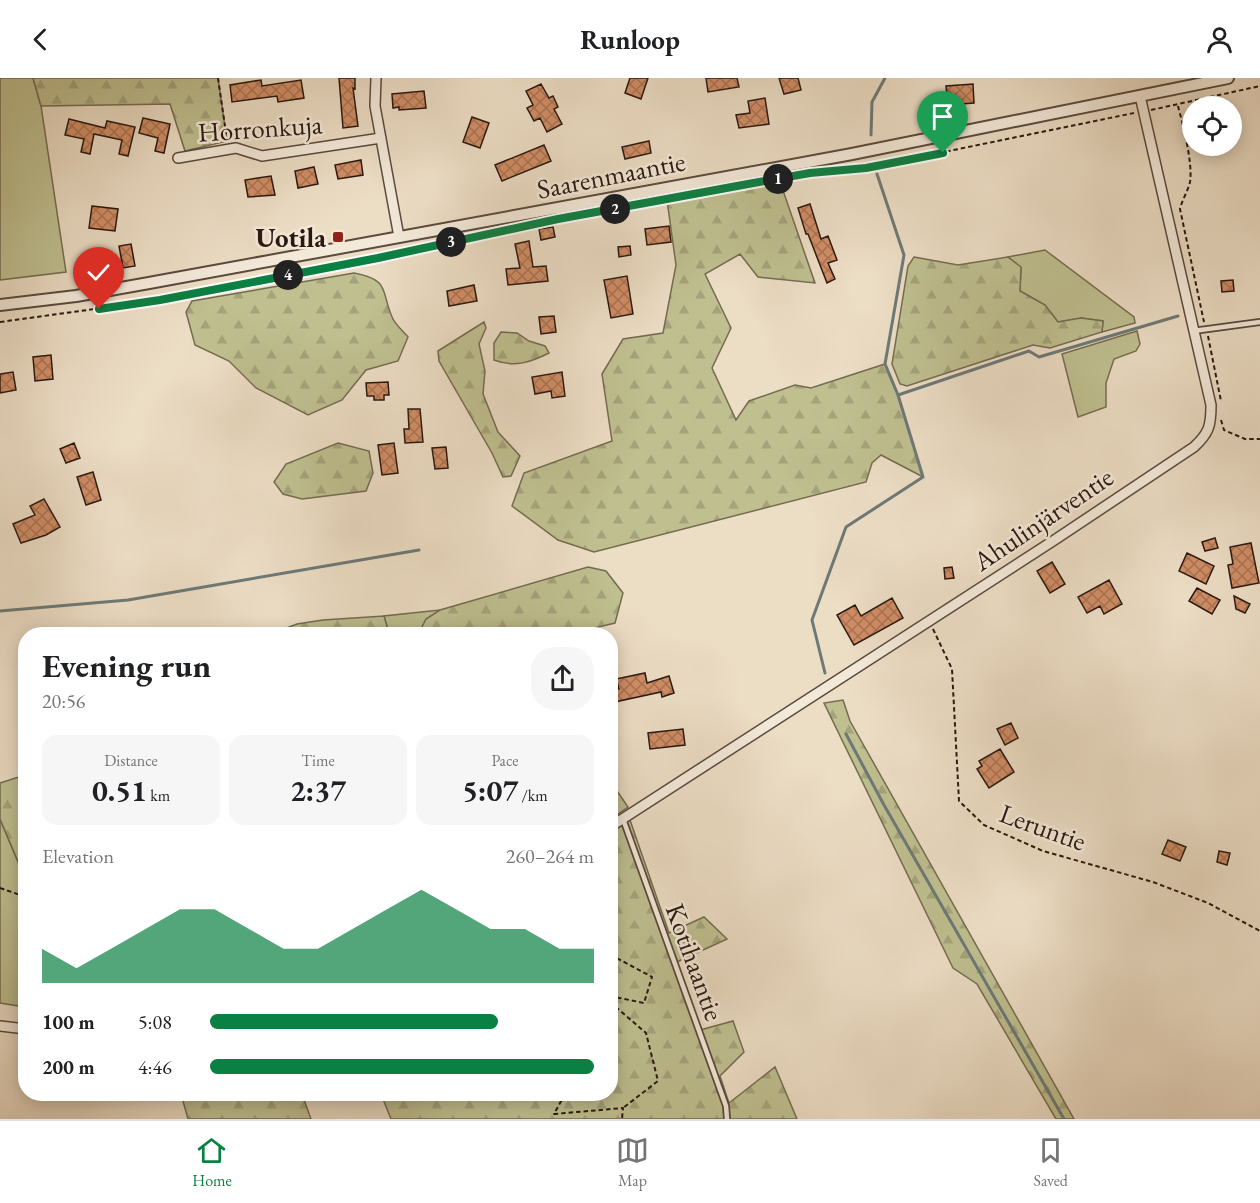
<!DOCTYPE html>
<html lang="en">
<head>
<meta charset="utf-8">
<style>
	:root { --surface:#fff; --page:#f6f6f6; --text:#202124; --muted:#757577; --line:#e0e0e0; --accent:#0b8043 }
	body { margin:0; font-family:"EB Garamond",serif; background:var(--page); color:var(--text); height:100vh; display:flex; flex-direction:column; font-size:22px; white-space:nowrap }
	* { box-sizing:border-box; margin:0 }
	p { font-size:20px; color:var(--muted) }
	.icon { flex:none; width:33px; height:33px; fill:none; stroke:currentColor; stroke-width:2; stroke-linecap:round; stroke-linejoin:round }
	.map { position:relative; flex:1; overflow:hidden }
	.drawer { position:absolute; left:18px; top:549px; width:600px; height:474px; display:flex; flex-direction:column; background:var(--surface); border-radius:24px; box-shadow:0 3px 15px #0003 }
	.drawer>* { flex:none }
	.fabs { position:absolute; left:1182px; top:18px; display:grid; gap:12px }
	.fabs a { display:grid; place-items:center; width:60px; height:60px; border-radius:50%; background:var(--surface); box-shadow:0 3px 15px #0003; font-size:30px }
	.pin { position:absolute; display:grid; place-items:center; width:51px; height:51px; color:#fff; margin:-62px -26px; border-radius:50% 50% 50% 0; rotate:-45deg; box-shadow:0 0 6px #0007 }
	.pin .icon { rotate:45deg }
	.km { position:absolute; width:30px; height:30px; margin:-15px; border-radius:50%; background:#222; color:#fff; font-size:16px; line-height:30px; text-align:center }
	.round { display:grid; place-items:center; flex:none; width:63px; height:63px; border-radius:24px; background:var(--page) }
	.overview { display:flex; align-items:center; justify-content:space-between; height:102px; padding:0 24px }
	h1 { font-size:33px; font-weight:700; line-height:45px }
	.stats { display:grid; grid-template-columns:repeat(3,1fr); gap:9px; height:102px; padding:6px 24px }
	.stats div { display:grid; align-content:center; border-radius:15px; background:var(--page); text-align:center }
	.stats b { font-size:30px; font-weight:700 }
	.stats small { font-size:16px; font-weight:400 }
	.stats p { font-size:16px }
	.chart { height:168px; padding:12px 24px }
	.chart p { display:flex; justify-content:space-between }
	.chart svg { width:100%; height:108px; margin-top:6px; fill:var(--accent); opacity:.7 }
	ul { padding:0 24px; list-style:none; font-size:20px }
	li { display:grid; grid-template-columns:96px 72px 1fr; align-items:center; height:45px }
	li i { height:15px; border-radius:8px; background:var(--accent) }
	header { display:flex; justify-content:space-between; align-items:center; height:78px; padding:0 24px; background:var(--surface); font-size:27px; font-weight:700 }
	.menu { display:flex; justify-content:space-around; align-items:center; height:84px; border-top:2px solid var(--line); background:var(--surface); font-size:16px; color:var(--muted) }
	.menu a { display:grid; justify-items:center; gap:3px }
	.menu .active { color:var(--accent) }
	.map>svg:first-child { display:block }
	.grass { fill:#bfbf90; stroke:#746c50; stroke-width:1.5 }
	.forest { fill:url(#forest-firs); stroke:#746c50; stroke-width:1.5 }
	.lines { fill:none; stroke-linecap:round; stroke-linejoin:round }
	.stream { stroke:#6d7977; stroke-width:3 }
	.building { fill:url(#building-cross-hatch); stroke:#2a1811; stroke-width:1.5 }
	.service-casing { stroke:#5a493e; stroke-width:8 }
	.minor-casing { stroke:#5a493e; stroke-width:12 }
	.tertiary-casing { stroke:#5a493e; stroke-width:14 }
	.path { stroke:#2a1811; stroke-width:2; stroke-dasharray:4.5 3; stroke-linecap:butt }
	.service { stroke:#f3e9d9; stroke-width:4.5 }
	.minor { stroke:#f3e9d9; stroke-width:9 }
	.tertiary { stroke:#f3e9d9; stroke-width:10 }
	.route-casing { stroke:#fff; stroke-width:12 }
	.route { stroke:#0b8043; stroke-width:8 }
	.poi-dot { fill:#8f2418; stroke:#f3e9d9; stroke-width:2 }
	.labels { text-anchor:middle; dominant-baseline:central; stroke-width:5; stroke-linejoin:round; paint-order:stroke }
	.street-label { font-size:27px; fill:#2a1811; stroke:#f3e9d9 }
	.poi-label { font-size:27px; font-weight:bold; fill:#2a1811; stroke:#f3e9d9; text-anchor:end }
</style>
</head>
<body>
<header><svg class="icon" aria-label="back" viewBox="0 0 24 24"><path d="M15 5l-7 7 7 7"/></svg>Runloop<svg class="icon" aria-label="person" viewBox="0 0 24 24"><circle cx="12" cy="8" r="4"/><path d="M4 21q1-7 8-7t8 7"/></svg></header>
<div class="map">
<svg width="1260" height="1041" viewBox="0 0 1260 1041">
	<defs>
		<pattern id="forest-firs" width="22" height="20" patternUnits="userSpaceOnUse" patternTransform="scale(1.5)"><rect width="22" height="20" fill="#bfbf90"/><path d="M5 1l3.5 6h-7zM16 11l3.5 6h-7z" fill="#a4a37b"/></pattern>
		<pattern id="building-cross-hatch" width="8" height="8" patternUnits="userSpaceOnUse" patternTransform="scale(1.5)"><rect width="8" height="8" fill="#d08d65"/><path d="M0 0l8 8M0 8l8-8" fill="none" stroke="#a97252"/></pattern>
	</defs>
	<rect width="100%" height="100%" fill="#ecddc5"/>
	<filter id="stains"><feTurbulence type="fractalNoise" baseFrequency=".00333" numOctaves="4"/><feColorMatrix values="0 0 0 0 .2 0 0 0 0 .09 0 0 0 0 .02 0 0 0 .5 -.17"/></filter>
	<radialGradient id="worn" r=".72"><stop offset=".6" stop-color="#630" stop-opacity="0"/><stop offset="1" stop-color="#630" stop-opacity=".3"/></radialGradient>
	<path class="grass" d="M0 0H33L41 28 66 194 0 202Z
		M1045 172 1134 239 1135 245 1102 254 1103 243 1081 240 1058 244 1045 227 1020 213 1021 190 1008 179Z
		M1137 253 1140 266 1136 273 1114 281 1106 305V329L1078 339 1062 276Z
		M440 532 426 542 419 555 420 556H385L388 552 384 538Z
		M613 707 628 729 611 741Z
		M0 741 19 786 25 793V929L0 925Z"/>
	<path class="forest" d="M33 0H218L227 63 185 73 170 26 41 28Z
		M779 101 815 205 758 199 740 176 705 196 731 250 712 290 736 342 749 323 795 307 811 310 885 286 898 317 923 399 881 377 872 385 866 404 594 474 558 462 512 428 524 395 612 363 602 296 623 261 663 255 676 187 667 122Z
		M914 179 958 187 1008 179 1021 189 1020 213 1045 227 1058 244 1081 240 1103 243 1102 254 1050 270 1033 267 907 308 900 306 892 286 908 188Z
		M354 195C392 202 380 214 393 241 396 247 403 253 408 259L398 283 366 292 342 322 308 337 256 310 229 283 195 267 186 234 192 223Z
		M484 244 486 250 479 266 485 293 483 316 498 354 520 378 511 398 503 399 492 375 439 283 438 273Z
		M501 254 517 255 529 263 545 268 549 275C531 284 515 290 494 282V265Z
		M338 365 369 373 373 395 366 413 302 421 283 416 274 404 286 386Z
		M588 489 606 493 623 515 615 545 590 551 589 556H420L419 555 426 541 440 532Z
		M384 538 388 552 385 556H271L297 546 323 542Z
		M843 622 850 643 1074 1041H1056L977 906 953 890 824 625Z
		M25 697H26L25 793 19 786 0 741V705Z
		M657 719 630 742 669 855 704 839 727 861 677 884 700 952 733 943 744 974 720 998 729 1025 775 989 797 1041H391L381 1016H610L611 749Z
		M181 1016H302L311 1041H188Z"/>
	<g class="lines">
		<path class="stream" d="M871 57 872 24 885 0
			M877 96 904 177 885 286 898 317
			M0 533 128 522 419 472
			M825 595 812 542 846 449 923 399 898 317 1029 273 1039 279 1178 238
			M846 656 884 727 1064 1041"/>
	</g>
	<path class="building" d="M339 0H355V11L353 10 358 48 343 50Z
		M630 0H648L641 21 625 15Z
		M706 0H737L739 9 708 14Z
		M779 0H798L801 12 784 16Z
		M261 2 262 8 301 2 304 20 278 24 277 18 232 24 230 7Z
		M541 6 549 20 553 18 558 29 554 31 562 46 547 54 540 40 534 43 527 30 533 27 526 13Z
		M973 6 974 25 948 27 946 8Z
		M424 13 426 30 399 32V29L393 30 392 16Z
		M765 20 769 46 739 50 736 37 750 35 748 23Z
		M472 39 489 45 480 70 463 64Z
		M143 40 170 46 164 75 155 73 158 60 139 55Z
		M69 41 105 50 107 43 135 49 128 78 119 76 122 62 94 56 90 76 81 74 84 61 65 57Z
		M649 63 651 75 625 81 622 69Z
		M544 67 551 83 502 103 495 87Z
		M361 82 363 97 338 101 335 87Z
		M314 89 318 106 298 110 295 93Z
		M271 98 275 117 248 119 245 102Z
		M810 126 821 161 828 158 837 182 828 185 835 201 827 205 808 156H806L798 130Z
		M92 128 118 131 115 153 89 150Z
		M669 148 671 164 647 167 645 151Z
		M553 149 555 159 541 162 539 151Z
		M529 163 533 189 546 188 548 203 508 207 506 191 520 190 515 166Z
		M131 166 135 188 123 190 119 168Z
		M630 168 631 177 619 179 618 169Z
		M102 187 103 197 95 198 96 202 86 204 84 190Z
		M627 198 633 236 611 240 604 202Z
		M1233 202 1234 213 1222 214 1221 203Z
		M474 207 477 223 449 228 447 213Z
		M554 238 556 254 541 256 539 239Z
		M51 277 53 301 35 303 33 279Z
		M13 294 16 312 0 315V296Z
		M562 294 565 318 552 320 551 313 535 316 532 299Z
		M388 304 389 317H384V322H374V318H367L366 305Z
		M408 331H420L423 364 405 365 404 351H409Z
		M74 365 80 380 66 385 60 371Z
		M394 365 398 395 382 397 378 367Z
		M446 369 448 390 435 391 432 370Z
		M93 394 101 422 86 427 77 399Z
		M44 421 60 449 46 457 21 465 13 446 35 437 30 428Z
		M1215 460 1218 470 1205 473 1202 464Z
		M1251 465 1259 505 1232 510 1228 487 1233 486 1230 469Z
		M1187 475 1214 488 1206 506 1179 493Z
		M1052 484 1065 506 1050 515 1037 493Z
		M952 489 954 500 945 501 944 490Z
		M1109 502 1122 526 1104 536 1100 528 1087 535 1078 519Z
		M1197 510 1220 522 1212 536 1189 523Z
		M1234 518 1250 526 1245 535 1236 531Z
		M892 520 903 540 854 567 837 537 855 527 861 538Z
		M645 595 647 605 669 598 674 615 662 619 661 614 610 625V613L619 611 616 601Z
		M1011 645 1018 660 1005 667 997 651Z
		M683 651 685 667 650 671 648 655Z
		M1000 671 1014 694 989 710 977 691 982 688 979 683Z
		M1168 762 1186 769 1180 783 1162 776Z
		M1219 773 1230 775 1227 787 1217 784Z"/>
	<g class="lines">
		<defs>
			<path id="service" d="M1193 253 1260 244
				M623 741 726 1028 727 1041"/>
			<path id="minor" d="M376 0 375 28 399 159
				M178 80 236 70 262 78 381 60
				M610 749 1056 461 1194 369C1209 355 1211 348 1211 327L1140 18
				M0 948 26 951"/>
			<path id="tertiary" d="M0 227 76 218 149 205 852 76 1228 0"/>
		</defs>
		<use href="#service" class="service-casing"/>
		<use href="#minor" class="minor-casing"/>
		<use href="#tertiary" class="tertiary-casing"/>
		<path class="path" d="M218 0 227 62
			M1178 28C1183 47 1193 85 1190 104 1188 113 1182 122 1180 131L1204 244
			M1151 32 1260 8
			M813 95 866 90 1134 35
			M0 244 160 222 378 180 485 155
			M1208 258 1221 323
			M1221 342 1224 352 1245 361H1260
			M933 551 952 591 959 723 984 747 1043 773 1153 804 1208 825 1260 853
			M0 810 26 819
			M610 878H613L652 899 644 925 610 918
			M610 924 646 955 658 1003 623 1030
			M565 1016 554 1036 623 1030 622 1041"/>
		<use href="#service" class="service"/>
		<use href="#minor" class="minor"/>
		<use href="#tertiary" class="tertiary"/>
	</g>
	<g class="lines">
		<defs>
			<path id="route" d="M99 231 160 222 378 180 558 141 748 106 810 95 866 90 943 75"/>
		</defs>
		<use href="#route" class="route-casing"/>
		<use href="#route" class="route"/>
	</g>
	<rect class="poi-dot" x="332" y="153" width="12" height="12" rx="3"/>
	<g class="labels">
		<g class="street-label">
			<text transform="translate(260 50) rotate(-4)">Horronkuja</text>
			<text transform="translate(611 97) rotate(-11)">Saarenmaantie</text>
			<text transform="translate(1043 441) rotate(-34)">Ahulinjärventie</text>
			<text transform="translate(1043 749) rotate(20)">Leruntie</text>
			<text transform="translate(695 884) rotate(70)">Kotihaantie</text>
		</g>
		<g class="poi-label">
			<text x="326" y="159">Uotila</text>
		</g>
	</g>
	<rect width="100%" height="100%" filter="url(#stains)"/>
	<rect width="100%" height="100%" fill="url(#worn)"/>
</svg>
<div class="fabs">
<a><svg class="icon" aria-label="locate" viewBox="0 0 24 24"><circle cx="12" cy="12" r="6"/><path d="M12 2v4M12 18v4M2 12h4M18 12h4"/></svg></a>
</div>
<div class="pin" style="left:943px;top:75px;background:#1e9e55"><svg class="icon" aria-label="arrive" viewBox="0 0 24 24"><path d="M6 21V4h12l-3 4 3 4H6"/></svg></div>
<div class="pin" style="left:99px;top:231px;background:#d93025"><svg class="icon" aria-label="check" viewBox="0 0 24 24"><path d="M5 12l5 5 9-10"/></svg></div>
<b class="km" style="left:778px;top:101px">1</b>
<b class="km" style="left:615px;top:131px">2</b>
<b class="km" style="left:451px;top:164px">3</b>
<b class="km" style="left:288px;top:197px">4</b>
<section class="drawer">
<div class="overview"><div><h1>Evening run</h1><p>20:56</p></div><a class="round"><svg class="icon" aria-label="share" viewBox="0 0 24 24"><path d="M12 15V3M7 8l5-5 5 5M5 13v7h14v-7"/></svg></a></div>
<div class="stats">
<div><p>Distance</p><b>0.51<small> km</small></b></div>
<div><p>Time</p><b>2:37</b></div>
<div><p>Pace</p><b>5:07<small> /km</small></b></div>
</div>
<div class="chart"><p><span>Elevation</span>260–264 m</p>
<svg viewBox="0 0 160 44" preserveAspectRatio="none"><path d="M0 44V30L10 38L20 30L30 22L40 14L50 14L60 22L70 30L80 30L90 22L100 14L110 6L120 14L130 22L140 22L150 30L160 30V44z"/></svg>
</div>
<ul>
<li><b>100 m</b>5:08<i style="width:75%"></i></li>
<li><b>200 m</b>4:46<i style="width:100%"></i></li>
</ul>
</section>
</div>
<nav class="menu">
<a class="active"><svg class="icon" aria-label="home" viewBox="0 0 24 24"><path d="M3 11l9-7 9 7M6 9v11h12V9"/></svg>Home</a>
<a><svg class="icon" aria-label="map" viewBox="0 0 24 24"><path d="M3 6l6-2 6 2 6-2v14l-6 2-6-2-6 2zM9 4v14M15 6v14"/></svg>Map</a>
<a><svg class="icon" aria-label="saved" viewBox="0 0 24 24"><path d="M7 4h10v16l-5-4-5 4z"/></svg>Saved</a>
</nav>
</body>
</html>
